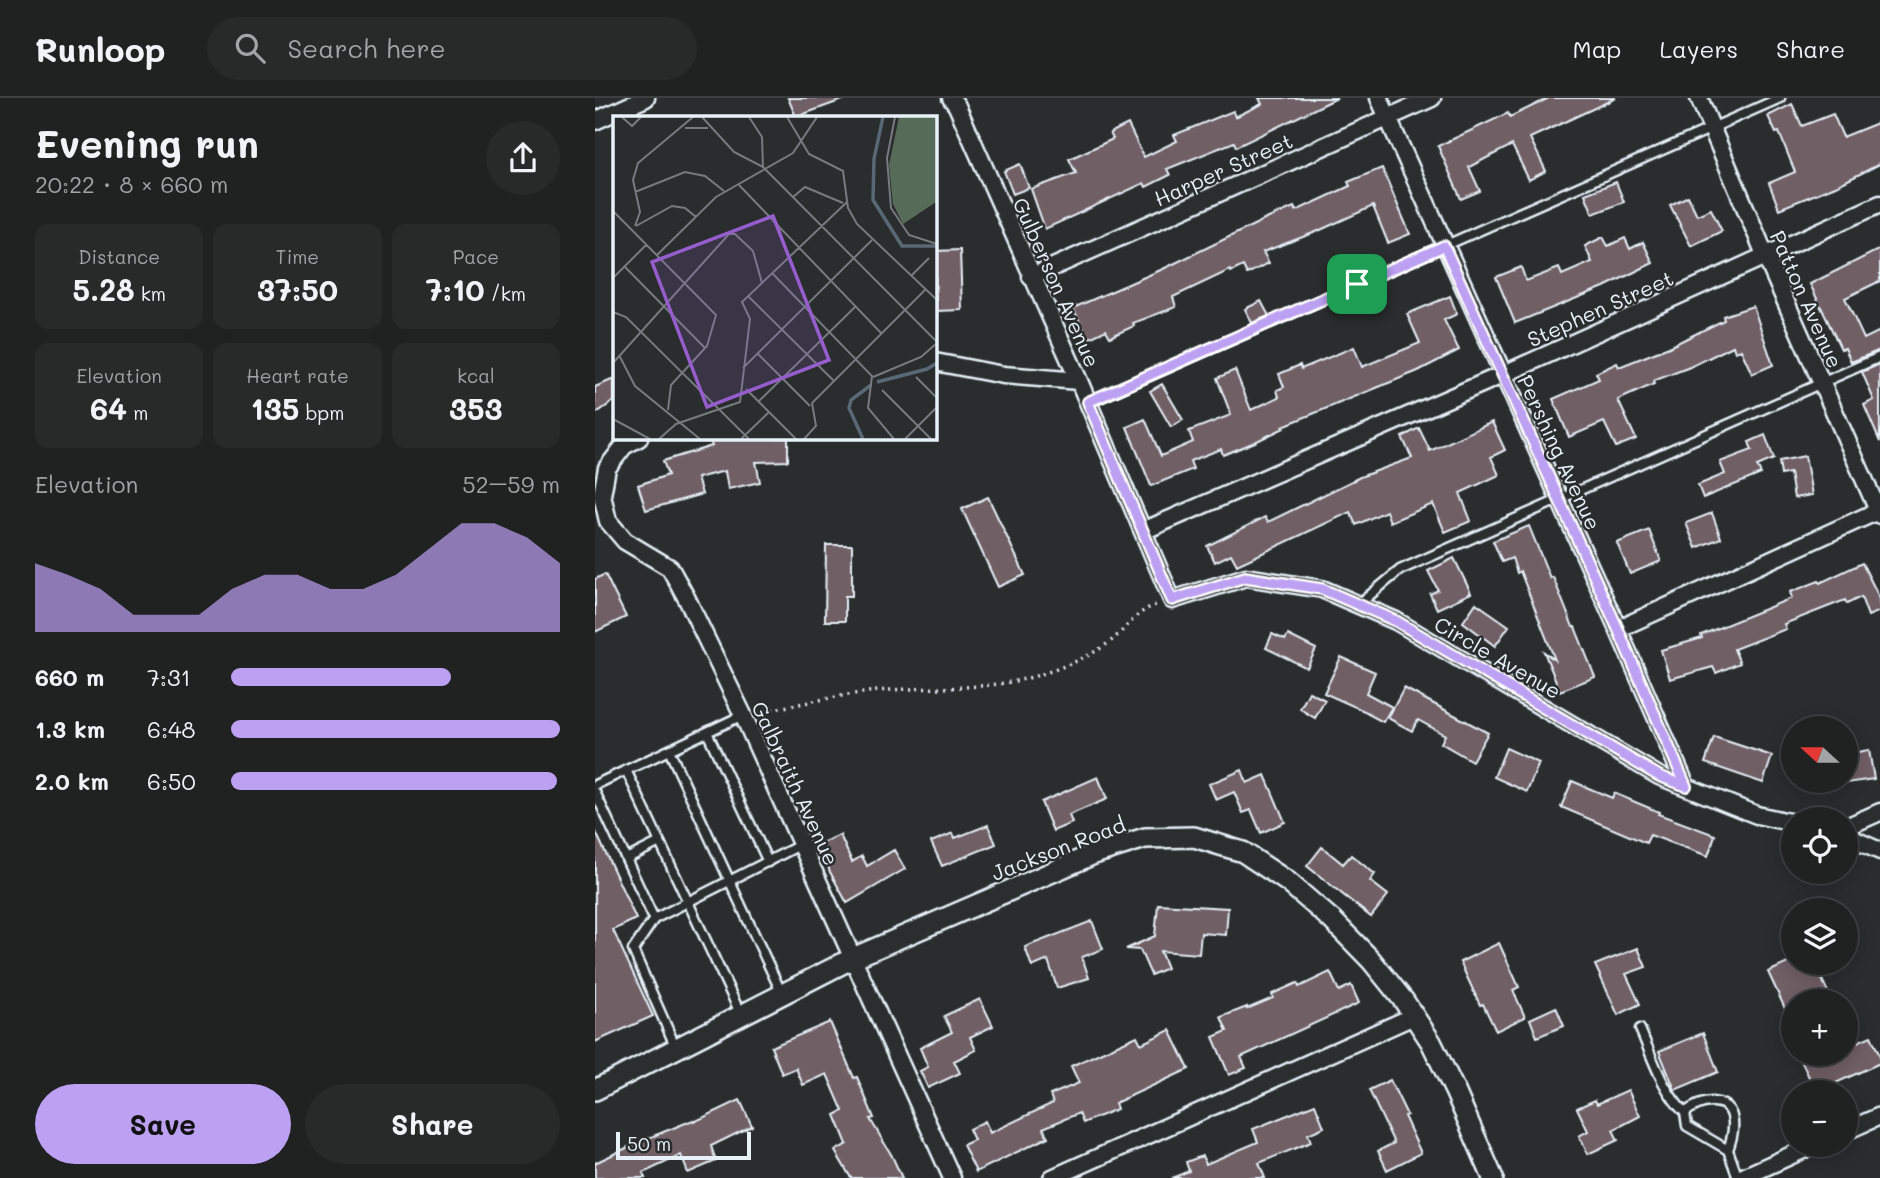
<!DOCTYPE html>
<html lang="en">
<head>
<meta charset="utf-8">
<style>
	:root { --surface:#202222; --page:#282a2a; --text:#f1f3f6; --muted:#a2a4a5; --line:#3d3f40; --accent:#bca0f2 }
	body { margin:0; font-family:Mali,sans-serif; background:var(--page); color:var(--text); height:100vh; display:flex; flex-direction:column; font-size:26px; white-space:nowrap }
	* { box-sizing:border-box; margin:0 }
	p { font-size:23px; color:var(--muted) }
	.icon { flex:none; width:38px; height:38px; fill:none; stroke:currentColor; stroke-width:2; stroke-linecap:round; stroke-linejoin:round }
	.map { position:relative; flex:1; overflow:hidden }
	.side { display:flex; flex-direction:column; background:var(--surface); width:595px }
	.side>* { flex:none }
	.needle { width:46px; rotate:291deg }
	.fabs { position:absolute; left:1186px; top:618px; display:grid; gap:14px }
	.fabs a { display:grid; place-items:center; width:77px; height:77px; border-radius:50%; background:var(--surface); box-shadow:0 4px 18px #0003,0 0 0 2px var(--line); font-size:35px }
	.scale { position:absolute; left:21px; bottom:18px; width:135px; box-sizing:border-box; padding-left:7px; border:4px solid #e8f1f8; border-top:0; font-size:19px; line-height:24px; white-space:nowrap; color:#e8f1f8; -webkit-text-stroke:5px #2a2d2e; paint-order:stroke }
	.pin { position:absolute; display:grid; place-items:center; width:60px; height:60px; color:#fff; margin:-30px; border-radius:14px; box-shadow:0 4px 10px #0006 }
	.round { display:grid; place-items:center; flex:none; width:74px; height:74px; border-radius:37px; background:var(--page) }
	.overview { display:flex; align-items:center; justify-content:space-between; height:119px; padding:0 35px }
	h1 { font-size:38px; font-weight:700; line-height:52px }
	.metrics { display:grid; grid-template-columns:repeat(3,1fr); gap:10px; height:119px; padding:7px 35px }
	.metrics div { display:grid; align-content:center; border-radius:14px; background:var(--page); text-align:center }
	.metrics b { font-size:30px; font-weight:700 }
	.metrics small { font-size:19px; font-weight:400 }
	.metrics p { font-size:19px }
	.chart { height:196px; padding:14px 35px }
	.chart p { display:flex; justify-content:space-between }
	.chart svg { width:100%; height:126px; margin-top:7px; fill:var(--accent); opacity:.7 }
	.primary-button { display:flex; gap:14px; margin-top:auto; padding:14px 35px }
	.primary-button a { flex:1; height:80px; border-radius:42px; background:var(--accent); color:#111; font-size:28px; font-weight:700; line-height:80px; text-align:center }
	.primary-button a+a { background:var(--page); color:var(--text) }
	ul { padding:0 35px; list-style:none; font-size:23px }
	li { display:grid; grid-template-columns:112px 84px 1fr; align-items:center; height:52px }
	li i { height:18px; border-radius:9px; background:var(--accent) }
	header { display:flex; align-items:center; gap:42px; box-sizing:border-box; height:98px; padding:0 35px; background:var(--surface); border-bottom:2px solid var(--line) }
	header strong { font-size:33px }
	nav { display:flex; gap:38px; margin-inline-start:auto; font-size:24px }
	.search { width:490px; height:63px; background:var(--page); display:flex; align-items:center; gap:18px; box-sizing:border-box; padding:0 24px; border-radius:38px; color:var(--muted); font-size:26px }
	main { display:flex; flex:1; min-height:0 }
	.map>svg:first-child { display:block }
	.building { fill:#705e65; stroke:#e8f1f8; stroke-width:2 }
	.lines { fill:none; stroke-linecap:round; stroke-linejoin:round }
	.service-casing { stroke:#e8f1f8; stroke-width:13 }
	.minor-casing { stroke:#e8f1f8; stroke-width:21 }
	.tertiary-casing { stroke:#e8f1f8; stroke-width:24 }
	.path { stroke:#e8f1f8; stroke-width:3.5; stroke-dasharray:2 5; stroke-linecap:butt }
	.service { stroke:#2a2d2e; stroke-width:8 }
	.minor { stroke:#2a2d2e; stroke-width:16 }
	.tertiary { stroke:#2a2d2e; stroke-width:19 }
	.route-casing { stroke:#fff; stroke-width:14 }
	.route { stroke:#bca0f2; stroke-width:9 }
	.labels { text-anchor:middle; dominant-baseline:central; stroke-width:5; stroke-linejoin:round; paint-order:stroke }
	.street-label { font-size:21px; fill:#e8f1f8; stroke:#2a2d2e }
	.inset-river { fill:none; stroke:#586874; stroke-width:3.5 }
	.inset-road { fill:none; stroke:#767b7f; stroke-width:2 }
	.view { fill:#965dcd; fill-opacity:0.15; stroke:#965dcd; stroke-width:3.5 }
	.inset-edge { fill:none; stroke:#e8f1f8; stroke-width:3.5 }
</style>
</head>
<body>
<header>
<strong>Runloop</strong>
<div class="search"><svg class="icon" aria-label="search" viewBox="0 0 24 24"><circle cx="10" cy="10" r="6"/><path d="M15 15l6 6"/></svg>Search here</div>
<nav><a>Map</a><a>Layers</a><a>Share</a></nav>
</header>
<main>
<section class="side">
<div class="overview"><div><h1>Evening run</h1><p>20:22 · 8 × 660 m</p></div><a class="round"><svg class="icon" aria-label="share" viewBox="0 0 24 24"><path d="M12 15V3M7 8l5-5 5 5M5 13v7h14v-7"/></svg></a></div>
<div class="metrics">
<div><p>Distance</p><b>5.28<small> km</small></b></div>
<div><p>Time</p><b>37:50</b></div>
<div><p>Pace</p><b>7:10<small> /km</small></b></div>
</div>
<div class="metrics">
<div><p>Elevation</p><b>64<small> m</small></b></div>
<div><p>Heart rate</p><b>135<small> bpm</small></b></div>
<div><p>kcal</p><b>353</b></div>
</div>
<div class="chart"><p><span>Elevation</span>52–59 m</p>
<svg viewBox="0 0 160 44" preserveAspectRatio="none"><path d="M0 44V20L10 24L20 29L30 38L40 38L50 38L60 29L70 24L80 24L90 29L100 29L110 24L120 15L130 6L140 6L150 11L160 20V44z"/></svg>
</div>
<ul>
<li><b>660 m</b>7:31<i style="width:67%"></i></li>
<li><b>1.3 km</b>6:48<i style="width:100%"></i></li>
<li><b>2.0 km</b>6:50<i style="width:99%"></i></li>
</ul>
<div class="primary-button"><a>Save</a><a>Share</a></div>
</section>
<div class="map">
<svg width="1285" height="1080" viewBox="0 0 1285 1080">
	<rect width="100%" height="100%" fill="#2a2d2e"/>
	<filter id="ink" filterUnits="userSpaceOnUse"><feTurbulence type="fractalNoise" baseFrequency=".0143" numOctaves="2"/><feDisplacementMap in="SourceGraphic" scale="14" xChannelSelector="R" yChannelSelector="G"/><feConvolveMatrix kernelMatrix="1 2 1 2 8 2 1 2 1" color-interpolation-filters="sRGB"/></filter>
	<g filter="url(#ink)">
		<path class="building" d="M193 0H250V1L201 19Z
			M664 0H742L641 49 639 44 572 71 575 77 551 89 549 85 450 131 436 91 481 75 474 61 518 41 515 35 533 26 549 59 582 43 579 37 638 13 640 19 667 6Z
			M954 0H1021L935 40 951 73 934 82 917 47 874 69 885 93 866 101 843 48 913 15 915 19Z
			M1197 6 1207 28 1238 16 1248 39 1285 24V66L1243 87 1184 111 1174 85 1200 74 1184 34 1181 35 1173 18Z
			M425 66 434 90 418 96 409 73Z
			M787 70 815 136 793 145 778 108 721 134 668 154 674 165 652 176 648 168 636 174 635 172 578 199 581 209 538 225 539 228 515 239 511 232 493 241 478 210 568 171 669 122 699 109 701 113 755 88 753 84Z
			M1021 84 1029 104 998 116 990 96Z
			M1093 98 1102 117 1116 111 1127 133 1096 148 1075 107Z
			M1008 139 1013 148 1030 140 1035 151 1048 144 1058 165 1009 189 920 225 901 179 926 169 931 183 964 170 967 177 997 164 990 148Z
			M1285 151V183L1250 200 1269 241 1285 233V252L1256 264 1250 250 1246 251 1215 186Z
			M365 152 367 212 341 213 340 153Z
			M855 198 862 216 849 222 864 252 823 273 688 328 689 330 660 344 628 357 626 351 595 363 598 371 556 388 532 329 550 321 566 358 598 344 594 333 636 317 622 280 640 272 656 312 684 299 682 292 689 289 684 276 705 267 706 271 759 249 767 269 825 245 812 216Z
			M666 203 674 218 657 225 650 211Z
			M1158 208 1178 267 1157 276 1146 252 1140 254 1138 248 1095 269 1058 283 1059 286 1023 302 1041 341 1021 349 1009 324 974 339 958 301 1004 281 1001 275 1022 265 1024 269 1074 249 1129 222 1128 218Z
			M1285 266V344L1269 307 1279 302 1267 274Z
			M19 281V303L0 316V289Z
			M567 286 588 322 576 329 555 293Z
			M897 324 910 352 896 359 904 377 865 395 876 423 850 434 838 406 795 424 791 413 761 427 755 414 642 467 636 456 620 464 612 448 670 419 673 424 765 379 817 360 807 339 824 330 835 353Z
			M1170 337 1179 361 1162 368 1166 376 1108 400 1103 387 1130 376 1125 364 1157 352 1154 344Z
			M130 340H193V363L161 364 165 384 133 391 130 373 102 380 107 396 51 412 43 387 73 377 68 363 117 348 115 343Z
			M1210 358 1217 397 1199 400 1195 375 1186 377 1184 363Z
			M393 399 430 477 403 489 367 411Z
			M1117 415 1126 440 1101 450 1091 425Z
			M934 428 955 480 958 479 978 529H980L1000 579 965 593 949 554 960 562 925 473 922 475 917 460 907 464 898 443Z
			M1054 432 1066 463 1035 476 1022 445Z
			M231 447H257V498H250V523H230Z
			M859 460 876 495 842 511 835 496 843 492 833 473Z
			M1267 465 1285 501V513L1273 518 1266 499 1252 506 1250 502 1189 526 1191 531 1139 551 1145 565 1121 575 1118 569 1075 581 1066 552 1107 540 1106 537 1197 500 1195 494 1224 483 1225 485Z
			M10 476 31 519 0 534V481Z
			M881 505 914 528 900 548 868 524Z
			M677 536 690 542 693 537 721 551 712 570 671 550Z
			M746 559 780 574 771 595 797 609 788 624 773 616 774 615 729 595Z
			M809 590 893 635 877 663 846 645 850 637 823 622 817 633 793 620Z
			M714 594 730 602 720 620 705 611Z
			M1119 639 1177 658 1168 685 1110 665Z
			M911 650 944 665 932 694 899 679Z
			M1274 652 1279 681 1251 685V656Z
			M647 672 652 685 670 677 690 724 666 735 656 712 648 715 639 694 621 702 614 686Z
			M503 679 512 701 474 717 477 725 458 733 446 704Z
			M977 683 1017 700 1019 695 1064 714 1063 716 1120 737 1113 758 1055 737 1051 745 966 709Z
			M393 727 401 746 347 768 336 744 358 735 360 740Z
			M0 732 41 821 18 832 58 918 0 944Z
			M245 737 257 764 267 758 272 768 299 752 310 771 252 805 235 774 224 746Z
			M727 749 748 766 756 757 780 776 775 783 793 797 776 819 712 768Z
			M563 806 633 810 631 837 606 835 604 856 565 853 572 870 556 877 545 852 531 851 560 838Z
			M497 823 508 851 487 859 494 880 462 890 453 862 437 869 430 849Z
			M904 845 924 889 918 892 930 919 901 933 888 906 885 907 865 864Z
			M1043 850 1051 869 1031 876 1045 906 1023 917 1000 867Z
			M1197 863 1200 870 1212 864H1219L1237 903H1199V930L1173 874Z
			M735 874 744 893 756 887 764 905 646 959 651 970 634 977 618 939 632 933 626 919 652 909V911L678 900 677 896 702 885 704 889Z
			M385 901 398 928 375 939 381 952 359 963 365 975 333 990 325 973 333 969 325 950 357 934 349 918Z
			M961 909 969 928 942 939 935 921Z
			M235 924 259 980 262 979 279 1020 275 1021 297 1058 307 1080H256L240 1053 252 1046 240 1017 248 1013 232 976 208 987 201 970 187 976 176 949Z
			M575 932 594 971 520 1005 522 1011 488 1025 484 1015 448 1030 453 1039 381 1074 368 1047 379 1042 374 1031 390 1023 395 1035 458 1005 455 997 484 985 476 968 542 938 546 946Z
			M1108 935 1123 974 1080 992 1064 953Z
			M1276 938 1285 958V965L1221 994 1203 956H1251V949Z
			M795 982 812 1017 809 1018 826 1055 792 1072 783 1053 799 1045 774 992Z
			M1033 992 1045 1018 1018 1032 1023 1042 993 1056 984 1038 993 1033 982 1010 1000 1002 1002 1006Z
			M145 1002 157 1028 116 1048 121 1063 93 1075 86 1057 48 1075 50 1080H0V1065L46 1043 98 1022 99 1024Z
			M720 1006 729 1029 713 1036 716 1044 664 1065 670 1080H577L594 1073 591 1064 607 1058 611 1066 663 1044 658 1031Z"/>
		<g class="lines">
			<defs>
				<path id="service" d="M493 305 1185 0
					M763 507 805 472 1285 259
					M112 634 173 764
					M74 652 187 896
					M31 672 146 917
					M0 687 148 617
					M0 694 59 821
					M31 761 65 744
					M1045 931C1058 961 1067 992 1090 1015
					M81 950 38 852 59 821 207 746
					M1133 1052C1136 1043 1139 1034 1138 1024 1136 997 1105 1001 1090 1015L1092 1028 1133 1052 1143 1080"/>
				<path id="minor" d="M356 0 362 8 484 283 577 502 651 479 727 491 801 523 1064 678 1162 717 1199 725
					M784 0 1023 531 1091 688
					M1104 0 1171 159 1285 417
					M0 23 51 0
					M436 179 837 0
					M340 264 408 277 484 283
					M44 340 29 348 12 370 7 397 13 423 30 443 75 470 92 501 148 617 357 1080
					M548 433 907 277 1285 106
					M1023 531 1285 412
					M1251 729 1285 714
					M1251 738 1285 753
					M1251 1033 1285 1018
					M457 1080 819 918
					M1146 1080 1221 1046"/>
				<path id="tertiary" d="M0 992 258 860 499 756 550 740 599 739 648 754 693 784 737 822 776 862 809 903 836 944 860 993 898 1080"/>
			</defs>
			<use href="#service" class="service-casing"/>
			<use href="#minor" class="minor-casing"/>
			<use href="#tertiary" class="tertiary-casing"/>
			<path class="path" d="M163 614C207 606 251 595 295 592 345 589 396 592 444 577 469 569 495 559 516 543 531 531 543 512 561 507"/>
			<use href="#service" class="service"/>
			<use href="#minor" class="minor"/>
			<use href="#tertiary" class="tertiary"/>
		</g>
	</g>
	<g class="lines" filter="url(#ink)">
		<defs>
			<path id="route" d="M849 148 1023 531 1091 688 1064 678 801 523 727 491 650 479 577 502 493 304Z"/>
		</defs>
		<use href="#route" class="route-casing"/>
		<use href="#route" class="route"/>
	</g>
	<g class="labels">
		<g class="street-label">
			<text transform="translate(628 71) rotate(-24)">Harper Street</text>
			<text transform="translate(462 184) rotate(66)">Gulberson Avenue</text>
			<text transform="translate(1212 201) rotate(66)">Patton Avenue</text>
			<text transform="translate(1005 210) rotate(-24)">Stephen Street</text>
			<text transform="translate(965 354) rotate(65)">Pershing Avenue</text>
			<text transform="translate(903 559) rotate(30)">Circle Avenue</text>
			<text transform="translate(201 685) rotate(65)">Galbraith Avenue</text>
			<text transform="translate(463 750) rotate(-21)">Jackson Road</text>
		</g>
	</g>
	<g transform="translate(18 18)">
		<rect width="324" height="324" fill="#2a2d2e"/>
		<path d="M286 1H324L323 86 290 108 280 88 276 49Z" fill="#576c58"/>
		<path class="inset-river" d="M270 1 261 43 260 84 289 130H324M264 266 314 253 324 247M250 323 236 292 238 284 258 269"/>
		<path class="inset-road" d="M9 1 19 10 28 1M89 1 121 36 150 51M136 1 149 21 150 51 324 226M174 1 196 38 230 55 235 92 244 108 324 184M282 1 274 42 278 92 296 119 324 128M72 12H95M126 69 269 218M22 76 72 56 92 60 111 75M180 81 192 71 230 87M0 95 103 199 94 230 58 269 55 294M22 110 27 96 20 64 25 47 80 1M23 110 59 90 72 92 83 101M44 139 103 81 180 37 204 1M11 150 92 232M159 157 259 260 255 292 281 323M299 159 316 142M0 162 33 129M135 180 221 265M0 196 13 201 136 323M145 238 197 290M6 239 22 270 87 323M0 247 116 118H122L140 135 149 167M130 252 259 124M260 261 308 241 324 227M303 261 324 282M133 273 183 323M269 274 318 323M146 285 242 191M0 303 37 323M46 323 63 308 127 286 137 203 129 186 234 86M128 323 156 296M191 323 203 310 199 287 313 173M292 323 324 291"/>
		<path class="view" d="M160 100 216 244 94 291 39 146Z"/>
		<rect width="324" height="324" class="inset-edge"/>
	</g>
</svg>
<div class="fabs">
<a><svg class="needle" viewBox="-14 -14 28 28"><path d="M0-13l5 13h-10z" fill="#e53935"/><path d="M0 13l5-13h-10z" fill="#a2a4a5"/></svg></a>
<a><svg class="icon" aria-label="locate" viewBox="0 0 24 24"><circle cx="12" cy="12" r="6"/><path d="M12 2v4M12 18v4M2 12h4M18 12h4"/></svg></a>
<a><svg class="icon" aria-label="layers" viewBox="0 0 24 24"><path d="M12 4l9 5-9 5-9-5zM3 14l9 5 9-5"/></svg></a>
<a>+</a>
<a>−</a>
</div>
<div class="scale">50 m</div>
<div class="pin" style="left:762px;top:186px;background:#1e9e55"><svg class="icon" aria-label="arrive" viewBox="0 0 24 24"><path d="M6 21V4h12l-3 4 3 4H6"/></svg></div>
</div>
</main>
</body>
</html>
